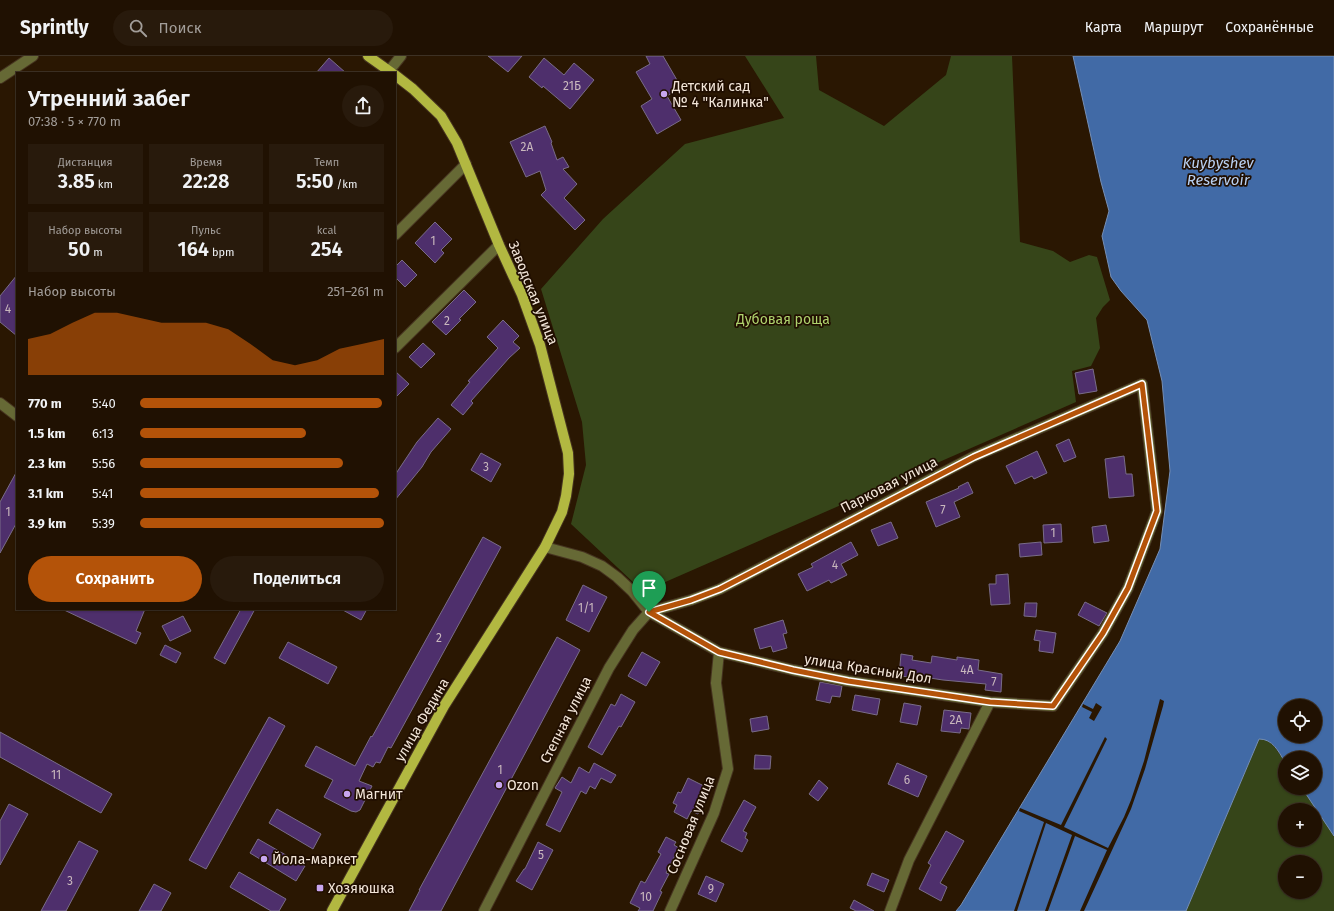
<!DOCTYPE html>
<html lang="ru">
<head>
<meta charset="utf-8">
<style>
	:root { --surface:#201102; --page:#281a0c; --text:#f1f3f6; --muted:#a29d99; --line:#3d3124; --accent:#b45309 }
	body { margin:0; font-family:"Fira Sans",sans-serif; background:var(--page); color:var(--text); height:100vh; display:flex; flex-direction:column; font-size:15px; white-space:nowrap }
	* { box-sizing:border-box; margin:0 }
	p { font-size:13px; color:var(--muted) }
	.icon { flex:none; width:22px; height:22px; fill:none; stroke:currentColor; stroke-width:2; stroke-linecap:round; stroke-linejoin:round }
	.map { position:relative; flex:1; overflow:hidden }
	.sheet { position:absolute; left:16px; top:16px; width:380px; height:538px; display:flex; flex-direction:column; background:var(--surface); border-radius:0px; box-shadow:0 1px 3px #0004,0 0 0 1px var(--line) }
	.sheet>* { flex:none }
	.buttons { position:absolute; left:1278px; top:643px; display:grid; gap:8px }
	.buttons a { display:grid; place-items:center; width:44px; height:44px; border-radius:50%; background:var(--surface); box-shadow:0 1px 3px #0004,0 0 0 1px var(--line); font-size:20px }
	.pin { position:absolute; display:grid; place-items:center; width:34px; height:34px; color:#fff; margin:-41px -17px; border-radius:50% 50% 50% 0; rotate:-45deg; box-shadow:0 0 4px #0007 }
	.pin .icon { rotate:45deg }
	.round { display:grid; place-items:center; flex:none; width:42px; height:42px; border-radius:21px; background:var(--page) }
	.headline { display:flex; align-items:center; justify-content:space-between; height:68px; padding:0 12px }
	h1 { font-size:22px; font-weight:600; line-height:30px }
	.metrics { display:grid; grid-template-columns:repeat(3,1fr); gap:6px; height:68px; padding:4px 12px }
	.metrics div { display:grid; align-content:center; border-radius:0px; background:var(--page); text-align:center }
	.metrics b { font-size:20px; font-weight:600 }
	.metrics small { font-size:11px; font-weight:400 }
	.metrics p { font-size:11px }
	.chart { height:112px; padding:8px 12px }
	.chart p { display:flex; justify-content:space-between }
	.chart svg { width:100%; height:72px; margin-top:4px; fill:var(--accent); opacity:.7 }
	.action { display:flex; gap:8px; margin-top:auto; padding:8px 12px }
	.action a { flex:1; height:46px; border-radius:24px; background:var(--accent); color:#fff; font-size:16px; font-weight:600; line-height:46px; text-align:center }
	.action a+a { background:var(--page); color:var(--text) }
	ul { padding:0 12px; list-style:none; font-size:13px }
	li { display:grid; grid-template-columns:64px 48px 1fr; align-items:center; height:30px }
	li i { height:10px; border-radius:5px; background:var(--accent) }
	header { display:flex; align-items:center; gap:24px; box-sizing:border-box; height:56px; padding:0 20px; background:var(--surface); border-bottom:1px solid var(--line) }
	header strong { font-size:19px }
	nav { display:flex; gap:22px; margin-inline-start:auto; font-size:14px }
	.search { width:280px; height:36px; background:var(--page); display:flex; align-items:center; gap:10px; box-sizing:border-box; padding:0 14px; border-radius:22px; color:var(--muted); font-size:15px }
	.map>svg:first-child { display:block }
	.green { fill:#364519; fill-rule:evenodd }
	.water { fill:#416aa6; stroke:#768fb5; fill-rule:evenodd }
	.pier { fill:#2a1702 }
	.building { fill:#4e2f6c; stroke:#796c88 }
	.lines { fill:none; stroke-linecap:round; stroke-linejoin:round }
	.minor-casing { stroke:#463420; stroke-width:12 }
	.major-casing { stroke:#463420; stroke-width:12 }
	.minor { stroke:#666935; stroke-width:10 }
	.major { stroke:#b2b841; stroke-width:10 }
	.route-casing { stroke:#fff; stroke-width:8 }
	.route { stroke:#b45309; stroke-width:5 }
	.poi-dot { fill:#c8a6ef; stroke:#200e00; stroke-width:1.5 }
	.labels { text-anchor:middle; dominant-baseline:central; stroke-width:3.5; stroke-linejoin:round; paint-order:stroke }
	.number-label { font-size:12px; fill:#c9b8bd }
	.poi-label { font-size:14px; fill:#f2e5d8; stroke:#200e00; text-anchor:start }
	.street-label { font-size:14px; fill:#f2e5d8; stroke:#200e00 }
	.park-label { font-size:14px; fill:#afd36d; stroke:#200e00 }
	.water-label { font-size:15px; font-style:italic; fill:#b9d1f3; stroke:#200e00 }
</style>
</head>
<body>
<header>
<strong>Sprintly</strong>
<div class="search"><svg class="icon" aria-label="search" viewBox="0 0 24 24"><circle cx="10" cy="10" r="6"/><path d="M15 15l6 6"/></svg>Поиск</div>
<nav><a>Карта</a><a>Маршрут</a><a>Сохранённые</a></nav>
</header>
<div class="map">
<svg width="1334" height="855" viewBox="0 0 1334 855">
	<rect width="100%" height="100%" fill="#2a1702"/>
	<path class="green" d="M745 0H816L819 34 884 70 946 19 951 0H1012L1020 186 1053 195 1070 206 1089 199 1097 201 1110 244 1103 251 1096 262 1100 292 1091 310 1072 315 1076 346 663 527 633 526 571 468 586 409 582 366 541 233 603 163 685 88 784 62Z
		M1259 683H1266L1274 690 1285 706V732H1302L1334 780V855H1186ZM1285 754H1315V784H1285ZM1285 806H1315V836H1285Z"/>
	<path class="water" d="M1073 0H1334V780L1302 732H1315V702H1285V706C1278 695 1273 683 1259 683L1186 855H956L961 849 1120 585 1160 493 1170 415 1162 325 1147 264 1121 235 1111 221 1102 180 1109 155 1101 126ZM1285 650H1315V680H1285Z"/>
	<path class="pier" d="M1160 643 1164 645 1163 650 1145 713 1131 753 1084 855H1080L1107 794 1075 780 1048 855H1045L1072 779 1046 767 1017 855H1014L1044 766 1019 755 1020 752 1061 769 1105 681 1107 683 1064 771 1108 792 1124 761 1131 744 1144 705Z
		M1096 647 1102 651 1094 665 1089 662 1092 656 1082 651 1083 648 1093 653Z"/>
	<path class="building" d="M488 0H522L508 16Z
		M646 0H663L681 31 667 40 681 64 657 78 641 50 652 43 636 16 650 8Z
		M329 2 346 17H316Z
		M544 2 564 19 574 7 594 24 570 53 543 30 542 32 529 21Z
		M545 70 552 86 551 87 557 104 563 101 569 111 563 113 577 128 564 142 585 164 575 174 541 139 546 134 540 115 526 121 510 86Z
		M435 166 452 183 441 194 444 197 435 207 415 187Z
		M402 204 417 219 405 231 395 221V211Z
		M17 219V280L0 266V240Z
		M464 234 476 246 459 263 461 264 446 279 432 266Z
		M503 264 519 280 513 286 520 292 509 302 471 345 473 347 463 359 451 349 470 326 468 325 498 292 487 281Z
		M423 287 435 298 421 312 409 301Z
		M1093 313 1097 335 1079 338 1075 317Z
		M395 315 409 328 395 342Z
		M438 362 451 373 431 396 422 411 395 444V419L417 386Z
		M1069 383 1076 401 1064 406 1056 389Z
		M1037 395 1047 417 1034 423 1032 420 1015 428 1006 410Z
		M481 397 501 408 491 426 471 414Z
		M1124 400 1126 418H1132L1134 440 1109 442 1105 403Z
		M17 415V466L0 497V446Z
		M968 426 973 437 954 446 960 461 936 471 926 446 959 432 958 431Z
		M891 466 898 482 878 490 871 474Z
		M1061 468 1062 486 1044 487 1043 469Z
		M1106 469 1109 485 1094 487 1092 471Z
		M483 481 501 491 391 692 388 691 380 707 376 706 373 711 367 708 359 725 372 730 360 754 356 756 351 755 324 741 333 724 305 710 316 690 355 710 371 680 372 681Z
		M851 486 858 499 841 508 847 519 831 527 829 524 807 535 798 518 813 511 811 508Z
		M1041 486 1042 499 1020 501 1019 488Z
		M1008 518 1010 548 991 549 989 528H996V519Z
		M583 529 607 541 589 576 566 564Z
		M1085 546 1107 557 1099 570 1078 559Z
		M1025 547H1037L1036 561 1024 560Z
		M62 553H145L136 575 141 577 136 588Z
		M241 553H255L225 608 214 602Z
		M341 553H367L361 564Z
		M183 560 191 575 170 585 162 570Z
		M783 564 787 577 783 578 787 592 773 596 771 590 760 593 754 573Z
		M1036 574 1056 577 1053 597 1039 595 1040 585 1034 584Z
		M557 581 580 594 441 855H409L420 834H419Z
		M288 586 337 611 328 628 279 602Z
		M165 589 181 597 176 607 160 599Z
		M642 596 660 606 646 630 628 620Z
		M901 598 913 600 912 604 931 607 932 600 957 604V601L979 604 978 614 1002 618 1001 636 985 634 986 628 943 624 910 619V621L899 620Z
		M820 626 842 630 840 641 832 640 830 647 816 644Z
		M621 638 635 646 621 671 619 670 602 699 588 691 611 648 615 650Z
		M855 639 880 643 877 659 852 654Z
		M904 647 921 650 917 669 900 666Z
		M944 654 971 657 969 673 961 672 960 677 941 675Z
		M767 660 769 673 752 676 750 663Z
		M269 661 285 670 206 813 189 804Z
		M0 676 112 738 101 757 0 701Z
		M755 699 771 700 770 713H754Z
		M594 707 616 719 611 727 601 722 595 733 590 730 586 738 581 735 560 776 546 769 562 736 555 732 562 721 571 727 579 711 589 717Z
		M897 707 927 720 918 741 888 728Z
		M688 722 708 732 701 747 704 748 698 758 691 755 687 763 674 756 677 749 673 747 678 736 681 737Z
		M819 724 828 732 818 745 809 738Z
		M744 744 756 751 743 775 747 777 745 782 748 784 742 796 721 785Z
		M9 748 28 758 0 809V765Z
		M277 753 321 778 313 793 269 767Z
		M946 775 964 785 940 827 947 831 941 845 919 833 931 809 928 807Z
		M666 781 676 786 674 789 679 792 666 817 669 818 660 835 662 836 653 855H638L640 852 630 847 641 825 645 827 661 798 658 796Z
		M258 783 305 810 296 825 250 797Z
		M79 785 98 795 66 855H41Z
		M538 786 553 794 532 834 516 825 524 813H525Z
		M239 816 286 843 279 855H271L230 831Z
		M872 817 889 824 884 836 867 829Z
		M706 820 724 828 716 846 698 838Z
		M154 828 171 837 161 855H139Z
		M854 844 874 855H856L850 852Z"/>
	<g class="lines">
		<defs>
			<path id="minor" d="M389 15 401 0
				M0 22 33 0
				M395 179 466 108
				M395 292 499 189
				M0 347 17 360
				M545 491 582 501 602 510 617 521 632 535 649 556 719 596 793 614 848 625 990 646 909 804 890 855
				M484 855 609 612 633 574 649 556 691 544 720 533 973 401 1142 328 1157 455 1128 532 1103 577 1053 650 990 646
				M670 855 714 757 728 713 716 627 719 596"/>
			<path id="major" d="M368 0 392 17
				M332 855 444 650 545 491 562 456 566 440 569 418 568 397 540 289 522 239 499 189 457 87 441 60 413 33 395 19"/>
		</defs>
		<use href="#minor" class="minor-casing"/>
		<use href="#major" class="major-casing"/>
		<use href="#minor" class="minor"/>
		<use href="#major" class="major"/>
	</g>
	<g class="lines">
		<defs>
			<path id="route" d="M1142 328 1157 455 1128 532 1103 577 1053 650 990 646 848 625 793 614 719 596 649 556 691 544 720 533 974 401Z"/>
		</defs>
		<use href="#route" class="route-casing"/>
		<use href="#route" class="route"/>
	</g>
	<g class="poi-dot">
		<circle cx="664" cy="38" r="4"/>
		<circle cx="499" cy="729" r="4"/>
		<circle cx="347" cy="738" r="4"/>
		<circle cx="264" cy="803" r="4"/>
		<rect x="316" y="828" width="8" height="8" rx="2"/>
	</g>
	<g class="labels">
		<g class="number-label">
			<text x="572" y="30">21Б</text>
			<text x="527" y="91">2А</text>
			<text x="433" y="185">1</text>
			<text x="8" y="253">4</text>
			<text x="447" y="265">2</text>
			<text x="486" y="411">3</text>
			<text x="943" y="454">7</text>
			<text x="8" y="456">1</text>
			<text x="1053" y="477">1</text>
			<text x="835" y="509">4</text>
			<text x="586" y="552">1/1</text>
			<text x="439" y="582">2</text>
			<text x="967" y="614">4А</text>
			<text x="994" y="626">7</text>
			<text x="956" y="664">2А</text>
			<text x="500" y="714">1</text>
			<text x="56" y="719">11</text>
			<text x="907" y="724">6</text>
			<text x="541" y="799">5</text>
			<text x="70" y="825">3</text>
			<text x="711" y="833">9</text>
			<text x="646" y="841">10</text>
		</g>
		<g class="poi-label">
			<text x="672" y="30">Детский сад<tspan x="672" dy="16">№ 4 "Калинка"</tspan></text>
			<text x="507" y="729">Ozon</text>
			<text x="355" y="738">Магнит</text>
			<text x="272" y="803">Йола-маркет</text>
			<text x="328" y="832">Хозяюшка</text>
		</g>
		<g class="street-label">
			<text transform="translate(533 237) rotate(68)">Заводская улица</text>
			<text transform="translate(889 429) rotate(-27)">Парковая улица</text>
			<text transform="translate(868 613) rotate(9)">улица Красный Дол</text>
			<text transform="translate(422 664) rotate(-60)">улица Федина</text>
			<text transform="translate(566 664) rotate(-63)">Степная улица</text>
			<text transform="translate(691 769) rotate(-68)">Сосновая улица</text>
		</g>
		<g class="park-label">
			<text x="783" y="263">Дубовая роща</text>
		</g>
		<g class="water-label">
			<text x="1218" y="107">Kuybyshev<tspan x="1218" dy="17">Reservoir</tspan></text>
		</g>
	</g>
</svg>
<div class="buttons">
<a><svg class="icon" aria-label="locate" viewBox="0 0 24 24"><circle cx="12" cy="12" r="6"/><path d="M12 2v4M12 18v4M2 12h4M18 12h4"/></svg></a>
<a><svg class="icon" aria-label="layers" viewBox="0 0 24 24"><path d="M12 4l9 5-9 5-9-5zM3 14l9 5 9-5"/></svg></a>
<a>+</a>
<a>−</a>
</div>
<div class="pin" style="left:649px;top:556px;background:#1e9e55"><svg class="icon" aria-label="arrive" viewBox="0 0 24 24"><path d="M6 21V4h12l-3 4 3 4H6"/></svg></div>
<section class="sheet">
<div class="headline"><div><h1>Утренний забег</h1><p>07:38 · 5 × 770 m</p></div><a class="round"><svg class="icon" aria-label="share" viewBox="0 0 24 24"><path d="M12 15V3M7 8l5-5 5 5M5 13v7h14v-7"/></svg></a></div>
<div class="metrics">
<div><p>Дистанция</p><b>3.85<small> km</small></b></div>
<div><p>Время</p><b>22:28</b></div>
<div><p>Темп</p><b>5:50<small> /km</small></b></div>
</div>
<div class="metrics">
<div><p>Набор высоты</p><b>50<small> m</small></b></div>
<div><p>Пульс</p><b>164<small> bpm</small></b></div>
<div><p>kcal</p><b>254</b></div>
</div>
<div class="chart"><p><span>Набор высоты</span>251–261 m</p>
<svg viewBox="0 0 160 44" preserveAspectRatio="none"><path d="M0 44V22L10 19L20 12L30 6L40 6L50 9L60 12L70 12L80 12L90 16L100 25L110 35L120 38L130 35L140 28L150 25L160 22V44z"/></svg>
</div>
<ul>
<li><b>770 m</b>5:40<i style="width:99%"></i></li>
<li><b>1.5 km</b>6:13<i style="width:68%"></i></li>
<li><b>2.3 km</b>5:56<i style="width:83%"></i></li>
<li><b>3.1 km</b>5:41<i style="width:98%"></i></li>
<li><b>3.9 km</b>5:39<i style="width:100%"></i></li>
</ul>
<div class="action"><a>Сохранить</a><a>Поделиться</a></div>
</section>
</div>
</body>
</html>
